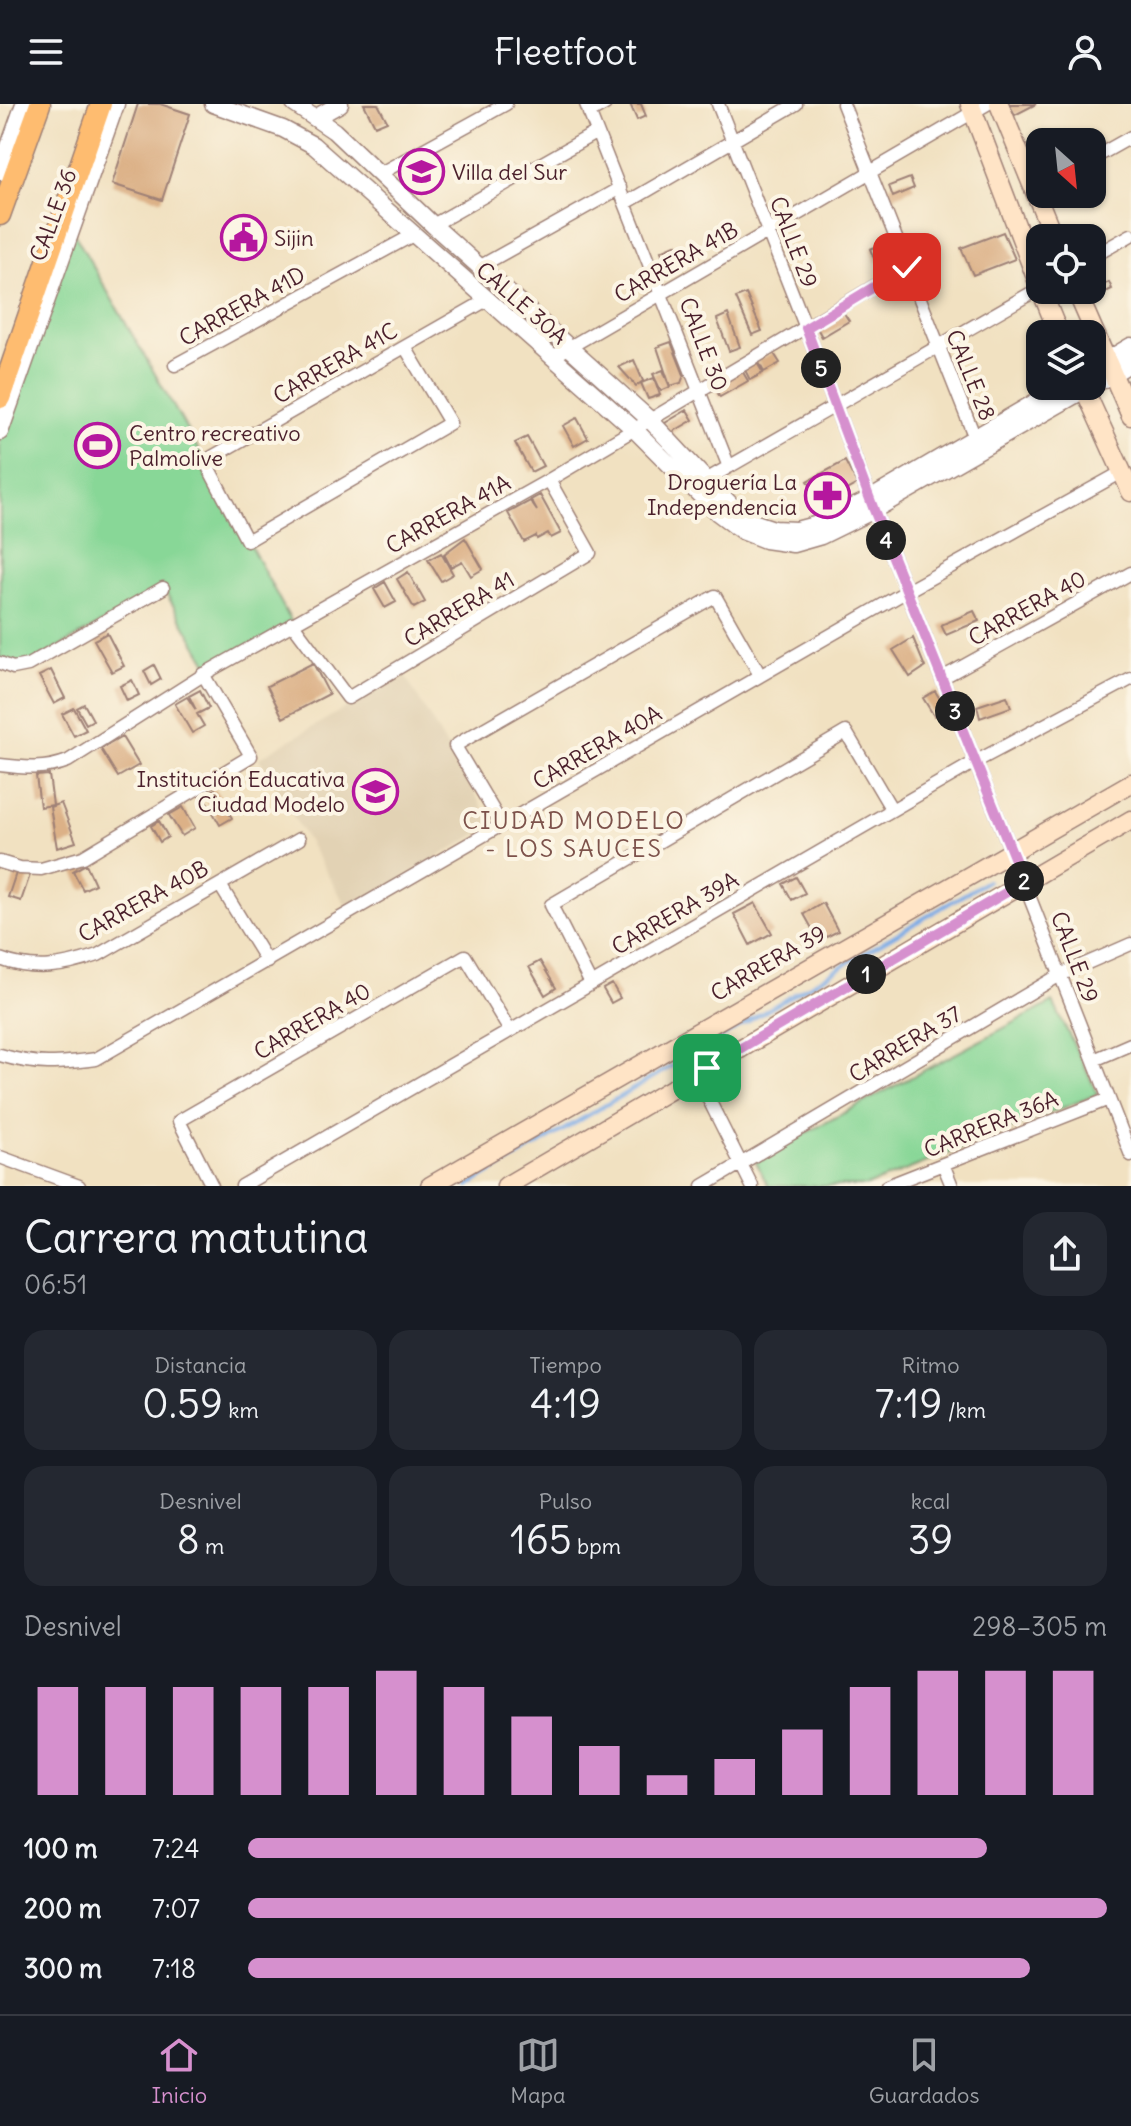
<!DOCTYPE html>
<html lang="es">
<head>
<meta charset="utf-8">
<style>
	:root { --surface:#171b24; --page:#242831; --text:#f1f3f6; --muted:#9ea1a6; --line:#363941; --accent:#d690ce }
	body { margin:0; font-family:Delius,sans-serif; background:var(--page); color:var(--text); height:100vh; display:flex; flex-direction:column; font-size:30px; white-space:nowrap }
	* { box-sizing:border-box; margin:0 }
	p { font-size:26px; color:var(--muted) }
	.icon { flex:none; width:44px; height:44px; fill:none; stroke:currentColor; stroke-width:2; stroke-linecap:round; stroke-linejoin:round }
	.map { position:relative; height:1082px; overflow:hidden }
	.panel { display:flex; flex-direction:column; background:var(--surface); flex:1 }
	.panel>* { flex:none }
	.needle { width:52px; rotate:153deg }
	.tools { position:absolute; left:1026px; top:24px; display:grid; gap:16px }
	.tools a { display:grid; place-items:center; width:80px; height:80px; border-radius:16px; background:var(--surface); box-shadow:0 2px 6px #0004; font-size:40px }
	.pin { position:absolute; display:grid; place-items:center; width:68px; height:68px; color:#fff; margin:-34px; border-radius:16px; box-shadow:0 4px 12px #0006 }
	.km { position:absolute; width:40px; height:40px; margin:-20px; border-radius:50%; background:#222; color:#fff; font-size:22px; line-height:40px; text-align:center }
	.round { display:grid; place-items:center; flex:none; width:84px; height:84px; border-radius:24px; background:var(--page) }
	.summary { display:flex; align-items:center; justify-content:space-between; height:136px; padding:0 24px }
	h1 { font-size:44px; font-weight:600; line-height:60px }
	.metrics { display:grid; grid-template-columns:repeat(3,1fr); gap:12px; height:136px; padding:8px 24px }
	.metrics div { display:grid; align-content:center; border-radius:20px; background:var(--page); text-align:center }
	.metrics b { font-size:40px; font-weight:600 }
	.metrics small { font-size:22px; font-weight:400 }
	.metrics p { font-size:22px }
	.chart { height:224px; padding:16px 24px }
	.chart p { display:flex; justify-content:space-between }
	.chart svg { width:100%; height:144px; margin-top:8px; stroke:var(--accent); stroke-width:6 }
	ul { padding:0 24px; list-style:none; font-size:26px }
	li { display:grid; grid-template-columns:128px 96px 1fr; align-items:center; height:60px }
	li i { height:20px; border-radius:10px; background:var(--accent) }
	header { display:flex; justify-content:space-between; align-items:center; height:104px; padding:0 24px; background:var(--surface); font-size:36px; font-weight:600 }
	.dock { display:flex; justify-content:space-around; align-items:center; height:112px; border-top:2px solid var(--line); background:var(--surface); font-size:22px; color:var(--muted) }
	.dock a { display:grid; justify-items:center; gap:4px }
	.dock .current { color:var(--accent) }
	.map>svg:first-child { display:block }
	.built { fill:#e2d2b4 }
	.green { fill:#88d797; stroke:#697b61; stroke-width:2 }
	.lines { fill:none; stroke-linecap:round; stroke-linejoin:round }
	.stream { stroke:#7cabe6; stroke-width:4 }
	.building { fill:#dcb187 }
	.minor-casing { stroke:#9e8076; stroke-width:15 }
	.tertiary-casing { stroke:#9e8076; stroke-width:19 }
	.secondary-casing { stroke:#9e8076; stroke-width:21 }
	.trunk-casing { stroke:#9e8076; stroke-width:23 }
	.minor { stroke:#fff; stroke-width:12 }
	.tertiary { stroke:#fff; stroke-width:16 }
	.secondary { stroke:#ffe4c6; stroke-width:18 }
	.trunk { stroke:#febc70; stroke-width:20 }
	.route-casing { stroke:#fff; stroke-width:16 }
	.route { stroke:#d690ce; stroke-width:10 }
	.labels { text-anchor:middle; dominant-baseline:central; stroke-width:8; stroke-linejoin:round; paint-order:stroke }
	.poi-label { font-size:22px; fill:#4a1f2b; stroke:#fcf5e5; text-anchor:start }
	.street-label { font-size:22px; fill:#4a1f2b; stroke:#fcf5e5 }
	.neighbourhood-label { font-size:24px; letter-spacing:2px; fill:#7d524b; stroke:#fcf5e5 }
</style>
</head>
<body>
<header><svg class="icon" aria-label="menu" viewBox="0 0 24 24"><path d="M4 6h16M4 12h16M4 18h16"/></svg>Fleetfoot<svg class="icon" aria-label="person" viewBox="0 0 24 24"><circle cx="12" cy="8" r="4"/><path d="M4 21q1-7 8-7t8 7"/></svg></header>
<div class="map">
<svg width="1131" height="1082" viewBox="0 0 1131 1082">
	<rect width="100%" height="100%" fill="#fcf5e5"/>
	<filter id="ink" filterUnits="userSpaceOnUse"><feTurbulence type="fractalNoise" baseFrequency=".0125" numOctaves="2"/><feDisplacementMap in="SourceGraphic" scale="16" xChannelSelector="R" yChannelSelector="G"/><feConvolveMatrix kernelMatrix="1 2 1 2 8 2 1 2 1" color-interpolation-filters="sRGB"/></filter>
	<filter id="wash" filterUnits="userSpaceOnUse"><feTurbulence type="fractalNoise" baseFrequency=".006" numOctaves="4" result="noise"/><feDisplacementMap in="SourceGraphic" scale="32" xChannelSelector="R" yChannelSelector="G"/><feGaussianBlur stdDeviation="1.8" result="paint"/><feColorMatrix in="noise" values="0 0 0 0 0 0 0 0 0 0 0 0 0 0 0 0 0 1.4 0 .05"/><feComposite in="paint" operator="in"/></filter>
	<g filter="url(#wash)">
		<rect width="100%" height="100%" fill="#f1e1c1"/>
		<path class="built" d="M404 570 493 721 348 805 259 654Z"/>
		<path class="green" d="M71 124 205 357 292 519 211 566 163 484 28 561 0 559V328Z
			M1053 898 1098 990 867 1082H768L755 1056Z"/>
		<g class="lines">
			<path class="stream" d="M468 1082 987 777"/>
		</g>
		<g id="blocks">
			<path class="building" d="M138 0H160L190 10 162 96 112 80Z
				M364 0H378L387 17 375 22Z
				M630 0H641L646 12 637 16Z
				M1009 0H1036L1015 11Z
				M910 74 914 84 893 93 889 82Z
				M1003 128 1015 155 973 171 961 144Z
				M884 139 890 153 876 159 870 145Z
				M677 140 684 157 673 162 666 160 661 147Z
				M1109 178 1112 185 1095 193 1092 186Z
				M746 190 762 227 752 231 736 194Z
				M842 206 849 217 822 233 816 222Z
				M728 210 740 243 729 247 717 215Z
				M1040 237V256L1033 241Z
				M671 238 684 271 681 279 670 282 657 243Z
				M773 248 780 259 764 268 758 257Z
				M634 256 643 277 636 282 619 263Z
				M756 257 763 269 750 276 744 264Z
				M741 265 748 277 720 293 713 281Z
				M663 266 670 283 661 287 653 270Z
				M654 274 660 291 648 295 641 279Z
				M687 306 693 316 671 329 665 319Z
				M577 314 588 334 574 342 563 322Z
				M527 333 543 362 531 368 515 339Z
				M845 357 857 380 821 400 808 377Z
				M540 391 561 429 551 434 548 429 537 435 536 432 524 438 508 409 530 397 537 407 531 396Z
				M465 434 483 465 471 472 462 457 451 463 444 450Z
				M441 449 453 470 441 477 428 456Z
				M408 468 425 498 414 504 397 475Z
				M385 478 396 498 385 504 374 485Z
				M974 507 979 517 946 531 941 521Z
				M107 529 124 562 112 568 94 536Z
				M913 534 925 563 910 573 893 546Z
				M313 559 329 590 283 614 267 582Z
				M154 561 161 575 151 581 144 567Z
				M51 566 65 594 54 600 39 572Z
				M132 576 139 591 127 597 120 582Z
				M200 586 209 604 197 610 204 622 192 629 175 600 187 593 196 606 189 592Z
				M935 587 946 605 934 612 923 594Z
				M1007 592 1011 603 980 614 977 602Z
				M84 600 93 616 86 620 77 604Z
				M74 604 86 626 74 632 62 610Z
				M122 633 139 661 118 673 101 645Z
				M49 671 53 701 40 703 36 672Z
				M215 685 232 714 220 721 203 691Z
				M61 699 76 738 57 744 50 703Z
				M183 703 195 724 182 732 169 711Z
				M159 717 168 733 160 738 151 722Z
				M86 760 95 780 83 786 73 767Z
				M17 766 30 771 21 797 8 793Z
				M796 773 805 789 792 796 783 780Z
				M755 799 772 829 750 841 734 810Z
				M823 799 838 827 819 837 804 810Z
				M540 857 556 884 545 891 529 863Z
				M612 880 620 894 611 899 603 885Z"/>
		</g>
	</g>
	<g filter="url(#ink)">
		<use href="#blocks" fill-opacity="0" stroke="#9e8076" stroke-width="2"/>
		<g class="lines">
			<defs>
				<path id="minor" d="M586 0 729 363
					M718 0 806 224 874 406 1017 761 1131 1051
					M843 0 975 334
					M589 9 605 0
					M1092 55 1131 33
					M379 70 506 0
					M626 99 796 0
					M433 121 597 28
					M1092 153 1131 131
					M479 163 620 84
					M405 243 450 319 247 437 205 357 485 197
					M551 254 987 0
					M175 261 413 131
					M699 380 1040 184
					M292 519 348 594 590 449 549 376
					M0 559 13 564 28 561 163 484
					M942 574 1131 469
					M0 661C24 664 45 666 68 657L211 566 549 376 907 163
					M502 721 455 642 461 638 715 492 760 571
					M0 758 20 764 41 765 83 753 251 652 203 570
					M220 781 267 858
					M0 855C34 868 64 863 98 851L299 735
					M591 880 551 801 846 628 892 706
					M0 951C37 962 58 960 96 955L907 487 1122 368
					M1094 956 1131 940
					M696 970 752 1082
					M0 1053 79 1082
					M943 1060 952 1082
					M212 1082 179 1017 465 852 510 927
					M242 1082 975 658 1131 575
					M703 1082 1060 871 1131 840
					M887 1082 1109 995"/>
				<path id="tertiary" d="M213 0 283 25 313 41 635 326 718 409 742 427 765 436 793 440 821 432 874 406 1091 282
					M294 0 334 27 433 121 650 316 706 376 735 405 753 418 774 425 796 426 815 421 870 395 1063 282
					M315 14 340 0
					M0 68 24 0
					M1092 265 1131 242
					M1092 282 1131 259
					M0 328 116 0"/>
				<path id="secondary" d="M970 0 1040 184
					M999 0 1054 134
					M1041 186 1059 230
					M1076 186 1131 312
					M1083 282 1131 388
					M430 1082 1131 679
					M506 1082 1131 716"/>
				<path id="trunk" d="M0 111 40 0
					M0 294 101 0"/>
			</defs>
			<use href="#minor" class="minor-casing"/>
			<use href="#tertiary" class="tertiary-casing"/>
			<use href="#secondary" class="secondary-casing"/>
			<use href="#trunk" class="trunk-casing"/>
			<use href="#minor" class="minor"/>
			<use href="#tertiary" class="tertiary"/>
			<use href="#secondary" class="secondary"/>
			<use href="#trunk" class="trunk"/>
		</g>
	</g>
	<g class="lines" filter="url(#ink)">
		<defs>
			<path id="route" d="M707 964 1024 778 874 406 806 224 907 163"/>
		</defs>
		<use href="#route" class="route-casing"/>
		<use href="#route" class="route"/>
	</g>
	<defs>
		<symbol id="school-ring" viewBox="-11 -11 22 22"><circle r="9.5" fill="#fcf5e5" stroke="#b5179e" stroke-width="1.5"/><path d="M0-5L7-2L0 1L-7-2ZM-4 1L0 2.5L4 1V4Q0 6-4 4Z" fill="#b5179e"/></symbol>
		<symbol id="civic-ring" viewBox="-11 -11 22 22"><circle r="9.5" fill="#fcf5e5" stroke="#b5179e" stroke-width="1.5"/><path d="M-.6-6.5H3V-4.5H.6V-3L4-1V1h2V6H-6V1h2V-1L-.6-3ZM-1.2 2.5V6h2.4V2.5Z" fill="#b5179e"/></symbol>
		<symbol id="stadium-ring" viewBox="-11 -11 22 22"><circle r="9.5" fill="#fcf5e5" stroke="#b5179e" stroke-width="1.5"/><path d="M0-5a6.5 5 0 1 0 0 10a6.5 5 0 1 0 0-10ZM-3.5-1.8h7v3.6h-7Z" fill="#b5179e"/></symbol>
		<symbol id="pharmacy-ring" viewBox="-11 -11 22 22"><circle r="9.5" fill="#fcf5e5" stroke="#b5179e" stroke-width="1.5"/><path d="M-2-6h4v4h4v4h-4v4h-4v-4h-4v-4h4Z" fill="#b5179e"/></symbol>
	</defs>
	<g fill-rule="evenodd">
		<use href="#school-ring" x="396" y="42" width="51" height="51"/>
		<use href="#civic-ring" x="218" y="108" width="51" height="51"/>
		<use href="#stadium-ring" x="72" y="316" width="51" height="51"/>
		<use href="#pharmacy-ring" x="802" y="366" width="51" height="51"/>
		<use href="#school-ring" x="350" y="662" width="51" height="51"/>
	</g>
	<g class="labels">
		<g class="poi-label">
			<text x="452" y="68">Villa del Sur</text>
			<text x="274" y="134">Sijin</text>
			<text x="129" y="329">Centro recreativo<tspan x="129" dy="25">Palmolive</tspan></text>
			<text x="797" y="378" text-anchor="end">Droguería La<tspan x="797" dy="25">Independencia</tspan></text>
			<text x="345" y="675" text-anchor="end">Institución Educativa<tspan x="345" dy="25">Ciudad Modelo</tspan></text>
		</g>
		<g class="street-label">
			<text transform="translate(53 111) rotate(-70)">CALLE 36</text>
			<text transform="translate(794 138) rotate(69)">CALLE 29</text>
			<text transform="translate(676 158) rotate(-30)">CARRERA 41B</text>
			<text transform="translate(522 199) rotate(41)">CALLE 30A</text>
			<text transform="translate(242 202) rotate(-29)">CARRERA 41D</text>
			<text transform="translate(704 240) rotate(69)">CALLE 30</text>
			<text transform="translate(335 259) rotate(-30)">CARRERA 41C</text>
			<text transform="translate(971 271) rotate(68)">CALLE 28</text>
			<text transform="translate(448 410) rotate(-29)">CARRERA 41A</text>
			<text transform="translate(1027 504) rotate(-29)">CARRERA 40</text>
			<text transform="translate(459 505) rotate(-31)">CARRERA 41</text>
			<text transform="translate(597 643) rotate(-30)">CARRERA 40A</text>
			<text transform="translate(143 797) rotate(-29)">CARRERA 40B</text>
			<text transform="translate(675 809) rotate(-30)">CARRERA 39A</text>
			<text transform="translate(1075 853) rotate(69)">CALLE 29</text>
			<text transform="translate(768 859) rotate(-30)">CARRERA 39</text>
			<text transform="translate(312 917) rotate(-30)">CARRERA 40</text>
			<text transform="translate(905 940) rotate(-31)">CARRERA 37</text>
			<text transform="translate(991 1020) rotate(-22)">CARRERA 36A</text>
		</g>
		<g class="neighbourhood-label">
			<text x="574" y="716">CIUDAD MODELO<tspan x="574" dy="28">- LOS SAUCES</tspan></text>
		</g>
	</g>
</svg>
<div class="tools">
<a><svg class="needle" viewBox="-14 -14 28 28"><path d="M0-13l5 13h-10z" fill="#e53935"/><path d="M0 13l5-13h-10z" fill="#9ea1a6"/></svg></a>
<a><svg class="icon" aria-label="locate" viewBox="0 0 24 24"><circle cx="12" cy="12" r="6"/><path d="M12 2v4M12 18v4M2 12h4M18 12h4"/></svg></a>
<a><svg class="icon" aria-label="layers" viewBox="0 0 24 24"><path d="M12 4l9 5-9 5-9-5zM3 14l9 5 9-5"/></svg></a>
</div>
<div class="pin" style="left:707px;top:964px;background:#1e9e55"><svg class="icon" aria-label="arrive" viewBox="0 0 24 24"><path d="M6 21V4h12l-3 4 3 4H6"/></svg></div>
<div class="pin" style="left:907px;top:163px;background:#d93025"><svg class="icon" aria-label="check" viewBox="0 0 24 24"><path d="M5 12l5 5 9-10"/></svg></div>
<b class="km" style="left:866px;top:870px">1</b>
<b class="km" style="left:1024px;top:777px">2</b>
<b class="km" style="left:955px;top:607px">3</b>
<b class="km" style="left:886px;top:436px">4</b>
<b class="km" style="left:821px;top:264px">5</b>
</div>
<section class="panel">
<div class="summary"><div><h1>Carrera matutina</h1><p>06:51</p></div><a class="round"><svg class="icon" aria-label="share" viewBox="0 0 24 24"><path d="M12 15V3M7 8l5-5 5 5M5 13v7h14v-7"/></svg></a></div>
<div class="metrics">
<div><p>Distancia</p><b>0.59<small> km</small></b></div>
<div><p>Tiempo</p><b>4:19</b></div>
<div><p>Ritmo</p><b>7:19<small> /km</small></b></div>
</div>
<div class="metrics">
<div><p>Desnivel</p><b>8<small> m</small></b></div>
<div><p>Pulso</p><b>165<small> bpm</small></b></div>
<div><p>kcal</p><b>39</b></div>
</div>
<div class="chart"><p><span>Desnivel</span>298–305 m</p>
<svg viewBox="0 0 160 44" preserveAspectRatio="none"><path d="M5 44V11M15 44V11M25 44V11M35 44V11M45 44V11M55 44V6M65 44V11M75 44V20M85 44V29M95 44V38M105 44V33M115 44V24M125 44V11M135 44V6M145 44V6M155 44V6"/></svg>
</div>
<ul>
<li><b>100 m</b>7:24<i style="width:86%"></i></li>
<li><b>200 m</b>7:07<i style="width:100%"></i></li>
<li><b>300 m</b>7:18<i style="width:91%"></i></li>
</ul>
</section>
<nav class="dock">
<a class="current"><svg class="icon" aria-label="home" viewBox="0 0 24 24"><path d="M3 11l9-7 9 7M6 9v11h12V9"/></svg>Inicio</a>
<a><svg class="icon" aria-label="map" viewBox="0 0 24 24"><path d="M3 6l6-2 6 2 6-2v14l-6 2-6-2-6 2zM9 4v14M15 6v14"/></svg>Mapa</a>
<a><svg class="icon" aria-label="saved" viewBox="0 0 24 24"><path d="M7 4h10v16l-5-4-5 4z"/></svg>Guardados</a>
</nav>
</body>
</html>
